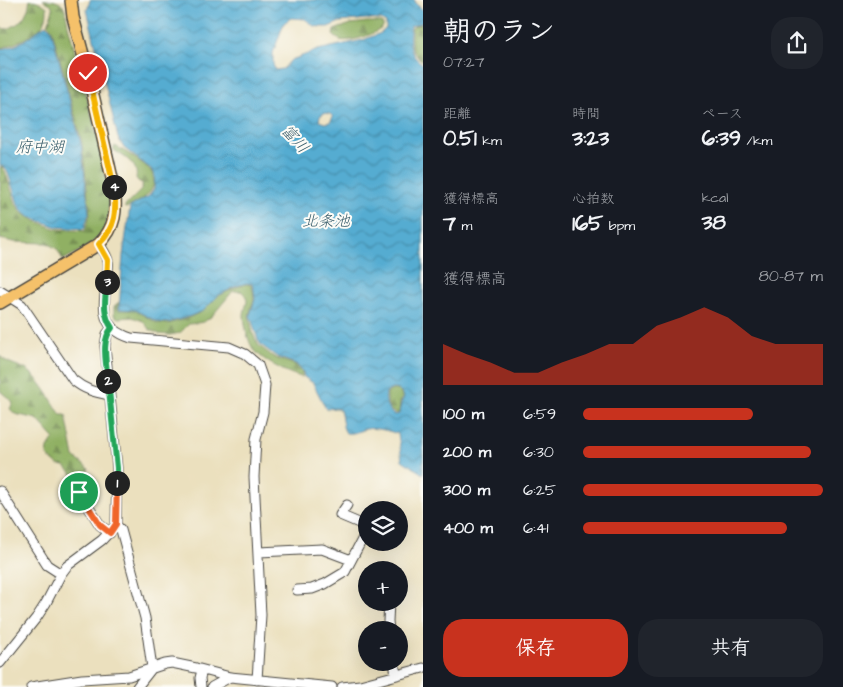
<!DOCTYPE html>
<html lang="ja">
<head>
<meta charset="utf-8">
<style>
	:root { --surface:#171b24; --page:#20242c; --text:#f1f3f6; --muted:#9ea1a6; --accent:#c8321e }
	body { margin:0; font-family:"Architects Daughter","Klee One",sans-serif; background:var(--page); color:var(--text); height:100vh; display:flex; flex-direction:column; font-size:19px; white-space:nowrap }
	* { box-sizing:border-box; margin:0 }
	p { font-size:16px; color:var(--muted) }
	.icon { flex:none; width:28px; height:28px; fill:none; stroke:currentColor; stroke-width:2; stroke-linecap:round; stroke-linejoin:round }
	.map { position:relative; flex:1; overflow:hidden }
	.details { display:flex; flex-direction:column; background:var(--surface); width:420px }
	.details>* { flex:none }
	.fabs { position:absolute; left:358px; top:501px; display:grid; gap:10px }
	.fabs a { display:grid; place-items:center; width:50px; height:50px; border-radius:50%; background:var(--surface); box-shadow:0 5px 20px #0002; font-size:25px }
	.pin { position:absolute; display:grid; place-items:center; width:42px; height:42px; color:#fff; margin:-21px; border:2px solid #fff; border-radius:50%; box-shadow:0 1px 5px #0007 }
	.km { position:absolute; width:25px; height:25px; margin:-12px; border-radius:50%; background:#222; color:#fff; font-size:14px; line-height:25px; text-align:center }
	.round { display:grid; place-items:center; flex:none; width:52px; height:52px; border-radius:20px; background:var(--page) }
	.headline { display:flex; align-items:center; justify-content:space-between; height:85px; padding:0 20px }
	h1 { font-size:28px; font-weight:700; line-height:38px }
	.metrics { display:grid; grid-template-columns:repeat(3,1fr); gap:8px; height:85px; padding:5px 20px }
	.metrics div { display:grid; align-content:center }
	.metrics b { font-size:21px; font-weight:700 }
	.metrics small { font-size:14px; font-weight:400 }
	.metrics p { font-size:14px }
	.chart { height:140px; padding:10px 20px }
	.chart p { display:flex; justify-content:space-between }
	.chart svg { width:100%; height:90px; margin-top:5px; fill:var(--accent); opacity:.7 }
	.cta { display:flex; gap:10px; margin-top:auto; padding:10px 20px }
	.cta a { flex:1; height:58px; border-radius:20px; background:var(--accent); color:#fff; font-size:20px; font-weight:700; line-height:58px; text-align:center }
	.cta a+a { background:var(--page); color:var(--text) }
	ul { padding:0 20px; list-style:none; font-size:16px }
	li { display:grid; grid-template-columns:80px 60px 1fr; align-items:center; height:38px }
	li i { height:12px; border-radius:6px; background:var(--accent) }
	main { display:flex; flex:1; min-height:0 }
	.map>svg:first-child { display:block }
	.forest { fill:url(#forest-firs); stroke:#5e6e48 }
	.water { fill:url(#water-waves); stroke:#406c7e; fill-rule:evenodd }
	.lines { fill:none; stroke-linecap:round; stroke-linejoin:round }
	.minor-casing { stroke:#484641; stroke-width:11 }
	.major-casing { stroke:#484641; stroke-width:14 }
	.minor { stroke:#fff; stroke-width:9 }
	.major { stroke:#f5c16b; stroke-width:11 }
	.split-1-casing { stroke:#fff; stroke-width:10 }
	.split-2-casing { stroke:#fff; stroke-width:10 }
	.split-3-casing { stroke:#fff; stroke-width:10 }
	.split-4-casing { stroke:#fff; stroke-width:10 }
	.split-5-casing { stroke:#fff; stroke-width:10 }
	.split-1 { stroke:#f0652b; stroke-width:6 }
	.split-2 { stroke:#22a559; stroke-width:6 }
	.split-3 { stroke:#22a559; stroke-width:6 }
	.split-4 { stroke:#f5b400; stroke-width:6 }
	.split-5 { stroke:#f5b400; stroke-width:6 }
	.labels { text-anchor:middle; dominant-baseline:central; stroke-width:4; stroke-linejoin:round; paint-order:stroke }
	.water-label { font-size:16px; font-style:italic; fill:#3b5f6d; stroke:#fdfcf7 }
</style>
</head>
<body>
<main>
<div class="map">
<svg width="423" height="687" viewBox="0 0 423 687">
	<defs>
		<pattern id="forest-firs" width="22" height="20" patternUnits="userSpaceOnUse" patternTransform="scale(1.25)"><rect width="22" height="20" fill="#90b064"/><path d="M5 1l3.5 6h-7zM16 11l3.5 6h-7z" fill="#768f53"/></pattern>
		<pattern id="water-waves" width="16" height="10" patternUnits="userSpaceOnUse" patternTransform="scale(1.25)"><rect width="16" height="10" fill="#54acd1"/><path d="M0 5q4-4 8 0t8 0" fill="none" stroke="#468caa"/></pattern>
	</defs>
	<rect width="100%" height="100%" fill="#fdfcf7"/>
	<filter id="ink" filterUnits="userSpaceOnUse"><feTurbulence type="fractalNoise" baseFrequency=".02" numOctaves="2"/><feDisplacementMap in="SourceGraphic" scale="10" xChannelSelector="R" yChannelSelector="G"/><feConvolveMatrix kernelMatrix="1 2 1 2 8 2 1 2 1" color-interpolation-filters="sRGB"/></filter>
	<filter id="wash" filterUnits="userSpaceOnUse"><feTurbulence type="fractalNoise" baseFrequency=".0096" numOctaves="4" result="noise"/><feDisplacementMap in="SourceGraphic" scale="20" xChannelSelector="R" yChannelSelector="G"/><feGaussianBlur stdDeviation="1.12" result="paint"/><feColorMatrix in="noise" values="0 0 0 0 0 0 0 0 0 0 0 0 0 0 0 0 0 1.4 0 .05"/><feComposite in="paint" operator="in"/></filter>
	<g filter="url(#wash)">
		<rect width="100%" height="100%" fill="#ebe0be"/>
		<path class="forest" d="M30 0C37 0 42 3 47 7 47 13 47 18 44 23 38 34 12 46 0 48V28L8 29 17 24 24 17 28 9Z
			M43 0C50 0 60 0 64 7 66 10 68 28 70 33 80 69 89 105 98 141 103 165 113 201 106 224 99 243 79 251 63 260L57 249 47 243 14 242 0 239V167H2L5 171 16 204 22 213 36 221 56 229 85 231 90 214 82 143 52 29 48 24 53 9 51 4Z
			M367 22H379L383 24V27C376 34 350 43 340 40 338 39 334 36 333 35L334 30 351 24Z
			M423 24V61C410 53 410 41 412 28L416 25Z
			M115 146C123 150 147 165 151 171 162 190 140 202 126 208L124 207 141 190 143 184 138 181 136 178C139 164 124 157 114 150V148Z
			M246 284 251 285 253 290 254 300 249 315 253 334 259 346 275 358 296 365 302 372V377C288 374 260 360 252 347 247 338 245 326 244 316 244 305 252 300 241 291H233L212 316 204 322 189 324 180 333 170 335 159 334 149 329 143 321 132 317 118 318 114 315V306L119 302 118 310H135L157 323 168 324 188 318 203 311 218 296 237 287Z
			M0 356C8 365 22 365 31 373 43 384 52 401 61 415H66L74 457 89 469 79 482 65 466 58 465 47 456 48 448 54 438 37 419 15 414 10 409 13 402 0 391Z
			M392 390H398L401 393 403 397 400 402 399 413C387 414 387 402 387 393Z"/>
		<path class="water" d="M90 0H367L368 1 369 0H415V3L423 10V22L411 26C408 40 409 56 423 64V474L402 460 398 434C390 431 374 427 366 429 357 431 356 434 346 433 341 426 343 418 340 410L336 408 326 409 313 383 304 377 303 372 296 364 277 357 261 345 258 340 250 315 255 299 254 290 252 284 247 283 236 286 218 296 203 311 188 317 168 323 158 322 135 310 119 309 123 255 130 207 149 196 154 189 155 177 151 169 124 148 118 138 87 10ZM291 18 305 19 314 26 320 27H328L340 22 366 19 381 20 386 23V28L381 33 363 40 318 50 291 60 283 69 275 70 273 64V53L284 23ZM324 113 330 114 333 117 330 122 325 123 319 121 320 116ZM392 389C399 389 401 390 404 397L401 403 399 414 394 415C386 409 385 402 386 392Z
			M47 25 51 29 81 144 89 213 84 229 57 227 30 217 23 212 18 204 7 170 3 166H0V49C17 48 30 36 44 26Z"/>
	</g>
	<g filter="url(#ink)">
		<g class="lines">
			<defs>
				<path id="minor" d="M99 244C102 249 107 255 108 261 109 266 108 272 107 277 104 305 97 327 131 338L229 347 245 354 258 365 265 385 263 412 256 439 254 477 261 615 257 680
					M0 291 22 305 73 380C85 390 94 392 109 395
					M0 491 47 565 61 574
					M79 492 100 525 110 533
					M347 505 340 515 366 526
					M116 525 121 530 145 618 152 668 137 687
					M259 552 322 549 351 560
					M391 570V569
					M297 590 312 589 325 584 345 572 366 532
					M389 630 388 621 389 602
					M394 662 396 675
					M0 663 37 617 46 603 61 574 67 566 102 540 116 525 117 468 105 346 107 334 112 328
					M31 687 82 679 129 676 165 664 172 663 196 668 230 677 332 687
					M201 687 200 678 202 670
					M212 687 230 677
					M342 687 360 685 423 668"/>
				<path id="major" d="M0 303 99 244C116 227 117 210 114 187L88 73 73 17 71 0"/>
			</defs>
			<use href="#minor" class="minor-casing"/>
			<use href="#major" class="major-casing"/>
			<use href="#minor" class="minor"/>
			<use href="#major" class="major"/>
		</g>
	</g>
	<g class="lines" filter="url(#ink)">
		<defs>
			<path id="split-1" d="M79 492 100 525 110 533 116 524 117 483"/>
			<path id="split-2" d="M108 381 117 468V483"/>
			<path id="split-3" d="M107 282C105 300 102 313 112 328 100 341 107 365 108 381"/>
			<path id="split-4" d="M107 282 108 260 99 244C116 227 117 210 114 187"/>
			<path id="split-5" d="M88 73 114 187"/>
		</defs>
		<use href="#split-1" class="split-1-casing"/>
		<use href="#split-2" class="split-2-casing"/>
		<use href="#split-3" class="split-3-casing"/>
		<use href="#split-4" class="split-4-casing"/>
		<use href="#split-5" class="split-5-casing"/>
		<use href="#split-1" class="split-1"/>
		<use href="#split-2" class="split-2"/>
		<use href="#split-3" class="split-3"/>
		<use href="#split-4" class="split-4"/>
		<use href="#split-5" class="split-5"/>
	</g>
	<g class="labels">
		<g class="water-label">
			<text transform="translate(295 139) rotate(48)">富川</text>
			<text x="40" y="147">府中湖</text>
			<text x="326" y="221">北条池</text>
		</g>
	</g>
</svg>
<div class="fabs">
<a><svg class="icon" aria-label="layers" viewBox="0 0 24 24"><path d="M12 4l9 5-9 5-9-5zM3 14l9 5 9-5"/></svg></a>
<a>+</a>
<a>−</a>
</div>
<div class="pin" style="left:79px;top:492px;background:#1e9e55"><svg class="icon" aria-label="arrive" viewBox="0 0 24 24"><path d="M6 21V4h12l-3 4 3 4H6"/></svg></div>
<div class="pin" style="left:88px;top:73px;background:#d93025"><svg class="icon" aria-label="check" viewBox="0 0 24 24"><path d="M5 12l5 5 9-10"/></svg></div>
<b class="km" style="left:117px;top:483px">1</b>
<b class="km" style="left:108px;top:381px">2</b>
<b class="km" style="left:107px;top:282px">3</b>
<b class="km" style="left:114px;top:187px">4</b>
</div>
<section class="details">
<div class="headline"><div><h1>朝のラン</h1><p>07:27</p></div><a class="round"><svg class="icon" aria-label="share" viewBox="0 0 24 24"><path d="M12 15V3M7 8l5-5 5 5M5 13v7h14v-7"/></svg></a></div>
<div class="metrics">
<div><p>距離</p><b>0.51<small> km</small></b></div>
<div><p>時間</p><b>3:23</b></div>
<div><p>ペース</p><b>6:39<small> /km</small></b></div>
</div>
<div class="metrics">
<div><p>獲得標高</p><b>7<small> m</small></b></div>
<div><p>心拍数</p><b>165<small> bpm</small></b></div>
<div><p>kcal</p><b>38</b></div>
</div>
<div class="chart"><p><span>獲得標高</span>80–87 m</p>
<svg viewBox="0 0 160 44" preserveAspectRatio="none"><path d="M0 44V24L10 29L20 33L30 38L40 38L50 33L60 29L70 24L80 24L90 15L100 11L110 6L120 11L130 20L140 24L150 24L160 24V44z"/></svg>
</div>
<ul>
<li><b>100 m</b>6:59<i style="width:71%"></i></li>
<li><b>200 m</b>6:30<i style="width:95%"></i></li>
<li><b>300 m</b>6:25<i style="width:100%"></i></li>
<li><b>400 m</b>6:41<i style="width:85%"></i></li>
</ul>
<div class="cta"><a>保存</a><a>共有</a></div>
</section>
</main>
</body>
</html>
